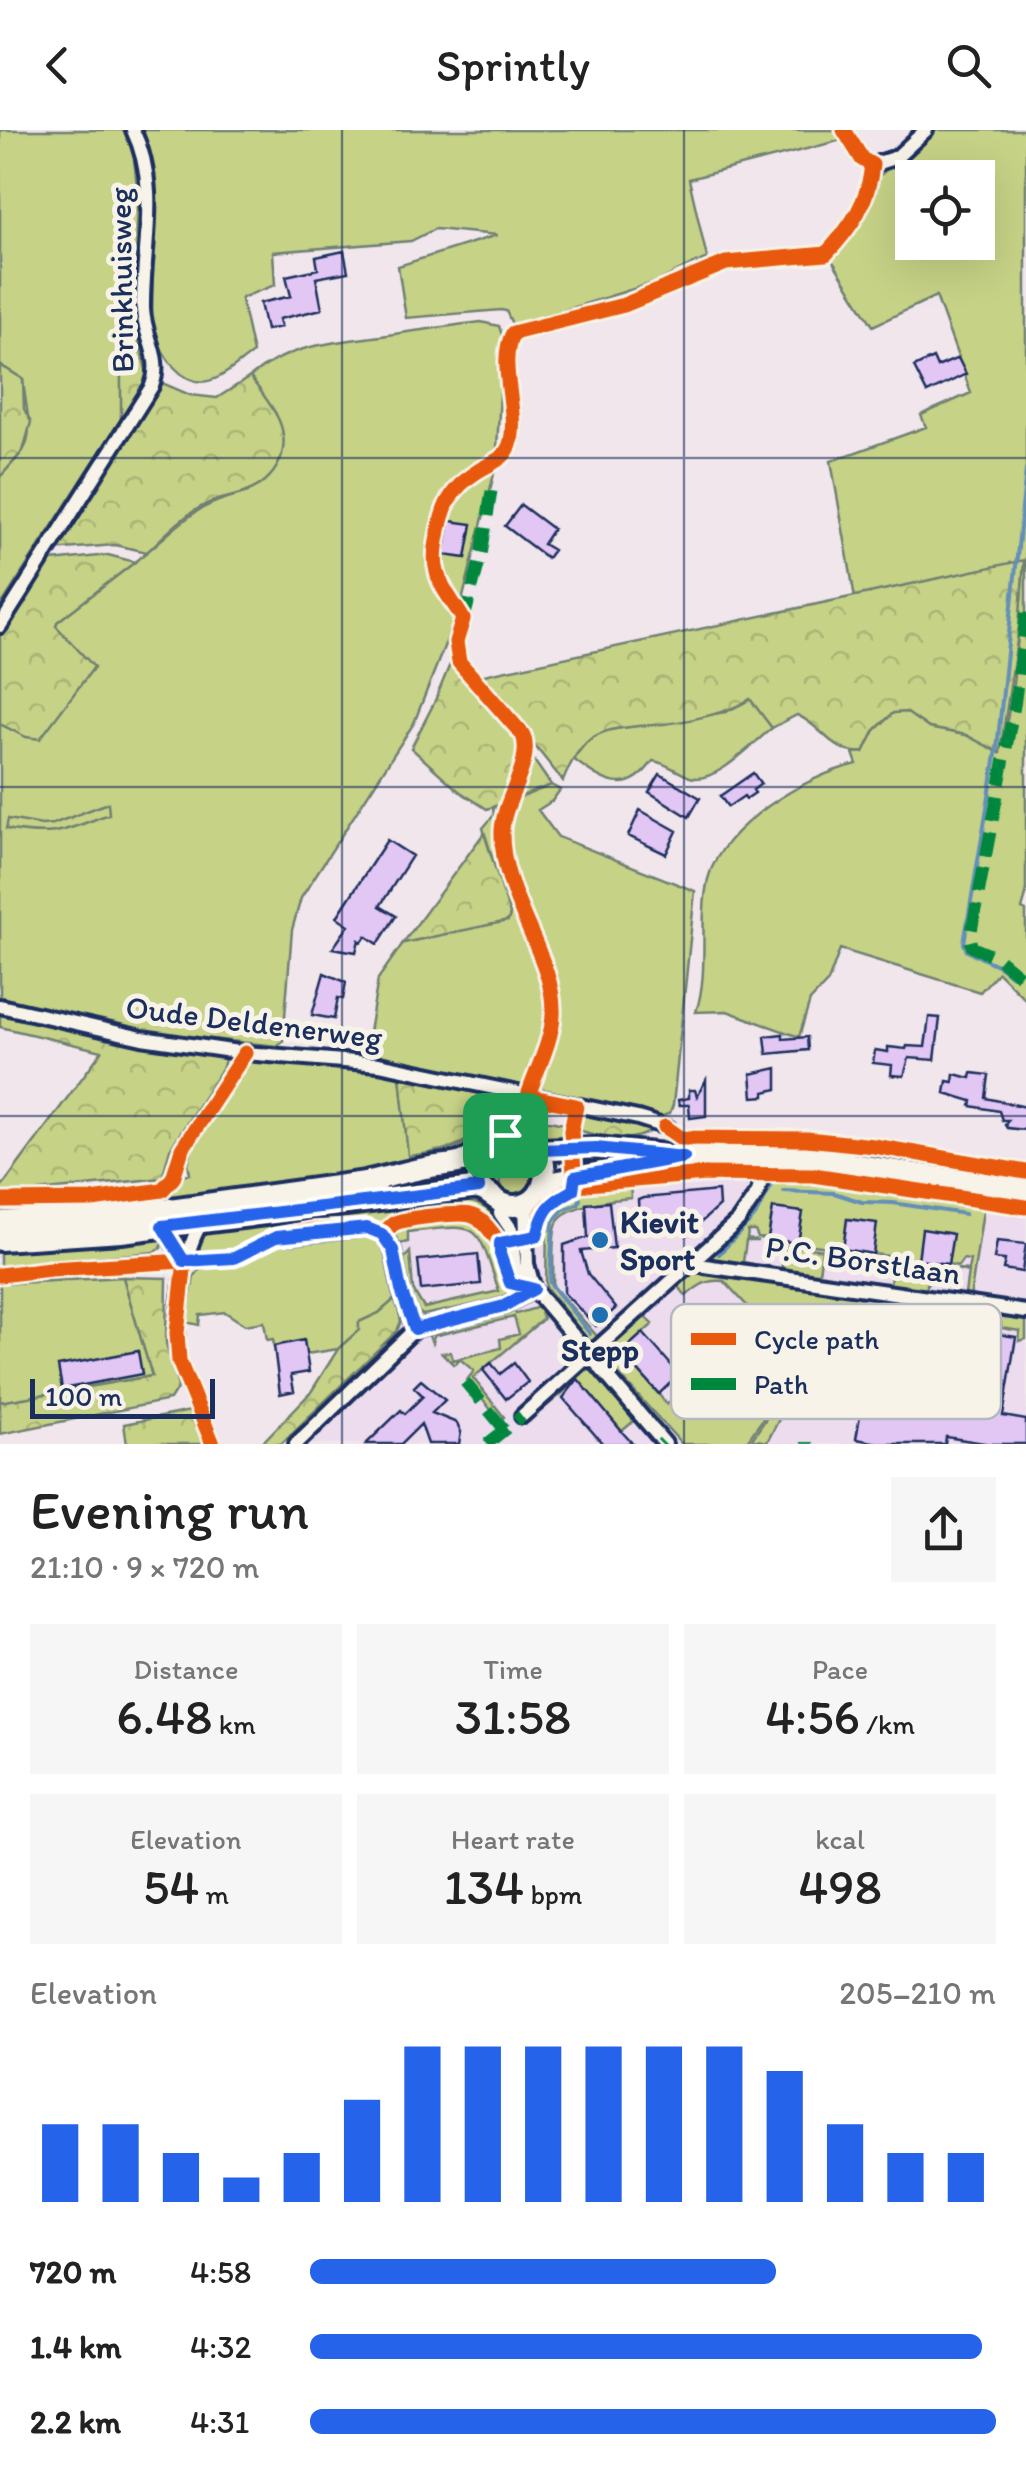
<!DOCTYPE html>
<html lang="en">
<head>
<meta charset="utf-8">
<style>
	:root { --surface:#fff; --page:#f6f6f6; --text:#222; --muted:#767676; --accent:#2563eb }
	body { margin:0; font-family:Itim,sans-serif; background:var(--page); color:var(--text); height:100vh; display:flex; flex-direction:column; font-size:38px; white-space:nowrap }
	* { box-sizing:border-box; margin:0 }
	p { font-size:32px; color:var(--muted) }
	.icon { flex:none; width:55px; height:55px; fill:none; stroke:currentColor; stroke-width:2; stroke-linecap:round; stroke-linejoin:round }
	.map { position:relative; height:1314px; overflow:hidden }
	.sheet { display:flex; flex-direction:column; background:var(--surface); flex:1 }
	.sheet>* { flex:none }
	.fabs { position:absolute; left:895px; top:30px; display:grid; gap:20px }
	.fabs a { display:grid; place-items:center; width:100px; height:100px; border-radius:0px; background:var(--surface); box-shadow:0 10px 40px #0002; font-size:50px }
	.scale { position:absolute; left:30px; bottom:25px; width:185px; box-sizing:border-box; padding-left:10px; border:5px solid #1b2f5e; border-top:0; font-size:28px; line-height:35px; white-space:nowrap; color:#1b2f5e; -webkit-text-stroke:8px #f7f3e8; paint-order:stroke }
	.pin { position:absolute; display:grid; place-items:center; width:85px; height:85px; color:#fff; margin:-42px; border-radius:20px; box-shadow:0 5px 15px #0006 }
	.round { display:grid; place-items:center; flex:none; width:105px; height:105px; border-radius:0px; background:var(--page) }
	.head { display:flex; align-items:center; justify-content:space-between; height:170px; padding:0 30px }
	h1 { font-size:55px; font-weight:600; line-height:75px }
	.figures { display:grid; grid-template-columns:repeat(3,1fr); gap:15px; height:170px; padding:10px 30px }
	.figures div { display:grid; align-content:center; border-radius:0px; background:var(--page); text-align:center }
	.figures b { font-size:50px; font-weight:600 }
	.figures small { font-size:28px; font-weight:400 }
	.figures p { font-size:28px }
	.chart { height:280px; padding:20px 30px }
	.chart p { display:flex; justify-content:space-between }
	.chart svg { width:100%; height:180px; margin-top:10px; stroke:var(--accent); stroke-width:6 }
	ul { padding:0 30px; list-style:none; font-size:32px }
	li { display:grid; grid-template-columns:160px 120px 1fr; align-items:center; height:75px }
	li i { height:25px; border-radius:12px; background:var(--accent) }
	header { display:flex; justify-content:space-between; align-items:center; height:130px; padding:0 30px; background:var(--surface); font-size:45px; font-weight:600 }
	.map>svg:first-child { display:block }
	.built { fill:#ecdcee }
	.grass { fill:#c6d286; stroke:#708072; stroke-width:2.5; fill-rule:evenodd }
	.forest { fill:url(#forest-crowns); stroke:#708072; stroke-width:2.5 }
	.lines { fill:none; stroke-linecap:round; stroke-linejoin:round }
	.stream { stroke:#648fb8; stroke-width:4 }
	.building { fill:#e2c6f4; stroke:#1b2f5e; stroke-width:2.5 }
	.street-casing { stroke:#1b2f5e; stroke-width:20 }
	.primary-casing { stroke:#1b2f5e; stroke-width:28 }
	.street { stroke:#f7f3e8; stroke-width:12 }
	.primary { stroke:#f7f3e8; stroke-width:20 }
	.quiet { stroke:#00873e; stroke-width:12; stroke-dasharray:25 12; stroke-linecap:butt }
	.cycleway-casing { stroke:#f7f3e8; stroke-width:21 }
	.cycleway { stroke:#e8590c; stroke-width:15 }
	.route-casing { stroke:#fff; stroke-width:20 }
	.route { stroke:#2563eb; stroke-width:12 }
	.grid { fill:none; stroke:#1b2f5e; stroke-width:2.5; stroke-opacity:0.55 }
	.poi-dot { fill:#1f6fb2; stroke:#f7f3e8; stroke-width:4 }
	.labels { text-anchor:middle; dominant-baseline:central; stroke-width:10; stroke-linejoin:round; paint-order:stroke }
	.street-label { font-size:32px; fill:#1b2f5e; stroke:#f7f3e8 }
	.poi-label { font-size:32px; font-weight:bold; fill:#1b2f5e; stroke:#f7f3e8; text-anchor:start }
	.key { fill:#f7f3e8; stroke:#b5b8bf; stroke-width:2.5 }
	.key-label { font-size:28px; fill:#1b2f5e }
</style>
</head>
<body>
<header><svg class="icon" aria-label="back" viewBox="0 0 24 24"><path d="M15 5l-7 7 7 7"/></svg>Sprintly<svg class="icon" aria-label="search" viewBox="0 0 24 24"><circle cx="10" cy="10" r="6"/><path d="M15 15l6 6"/></svg></header>
<div class="map">
<svg width="1026" height="1314" viewBox="0 0 1026 1314">
	<defs>
		<pattern id="forest-crowns" width="20" height="18" patternUnits="userSpaceOnUse" patternTransform="scale(2.5)"><rect width="20" height="18" fill="#c6d286"/><path d="M2 6a3 3 0 1 1 6 0M12 15a3 3 0 1 1 6 0" fill="none" stroke="#aab576"/></pattern>
	</defs>
	<rect width="100%" height="100%" fill="#f1e6ec"/>
	<filter id="ink" filterUnits="userSpaceOnUse"><feTurbulence type="fractalNoise" baseFrequency=".01" numOctaves="2"/><feDisplacementMap in="SourceGraphic" scale="20" xChannelSelector="R" yChannelSelector="G"/><feConvolveMatrix kernelMatrix="1 2 1 2 8 2 1 2 1" color-interpolation-filters="sRGB"/></filter>
	<g filter="url(#ink)">
		<path class="built" d="M752 1046 809 1049 1026 1082V1314H282L397 1201 401 1191 382 1110 397 1095 470 1088 479 1093 495 1113 517 1115 546 1107 550 1082 584 1058Z"/>
		<path class="grass" d="M0 0H125L133 19 138 66 135 169 127 185 122 219 121 289 0 477V347C8 337 21 327 26 315 33 299 24 268 23 249L0 235Z
			M142 0H835L842 10 689 49 707 128 656 152 513 196 506 181 501 180 406 188 398 136 497 105 435 99 411 111 273 122 275 155 241 168 253 223C242 230 231 241 219 247 183 266 158 220 152 193L154 48Z
			M930 0H1026V765L1022 779 1026 781V870L998 842 980 862 840 819 828 852 810 871 799 907 727 881 696 882C710 840 698 792 708 749 721 696 807 645 857 634L853 623 864 622 875 600 893 583 906 582 929 598 966 605 999 622C1016 567 1019 490 1024 431L855 468 831 331 926 297 921 285 971 263 936 166 873 196 832 130 819 125 830 122 850 100 873 66 876 49ZM912 48H978V112H912Z
			M481 192 499 196 503 208 496 336 462 471 414 593 301 768 292 800 283 911 277 916 139 901 0 869V594L20 604 93 537 56 496 57 492C86 469 115 448 143 425 187 390 189 377 248 362L276 284 250 247C290 214 331 213 381 206 414 201 448 196 481 192Z
			M751 569 772 598C753 613 715 655 690 647 677 642 667 633 653 631 626 669 603 651 573 629L589 609 601 601 726 582Z
			M551 655 560 660 552 671 538 680 558 707 695 761 673 975 670 983 661 987 365 926 378 849 403 813 508 790 510 784 483 698 494 685 493 679Z
			M251 929 356 937 400 945 409 1026 458 1017 478 1000 483 960 495 961C496 1006 489 1002 455 1028L133 1076 132 1066C151 1064 172 1068 177 1047L190 1044 188 1034 192 1018Z
			M522 968 548 974 545 990 564 994 565 1014C541 1019 512 999 510 975Z
			M510 1024 520 1029 525 1039 534 1038C534 1056 523 1068 505 1063L499 1050H492L490 1046 495 1029Z
			M771 1047 850 1054 984 1074 970 1169 959 1167 956 1163 965 1164 968 1142 957 1139 968 1140 970 1130 963 1129 958 1136 948 1134 950 1103 925 1100 918 1130 873 1124 875 1093 850 1089 843 1119 798 1113 802 1088 772 1083 768 1109 758 1108 755 1101H748L747 1109 758 1111H746L743 1132 753 1134 749 1137 704 1130 765 1049Z
			M630 1053 631 1068C615 1069 566 1075 558 1091 551 1104 554 1140 553 1156L597 1206 610 1195 599 1209 589 1211 546 1157 547 1090 550 1083 584 1058Z
			M467 1071C487 1074 503 1090 507 1109 491 1104 487 1085 469 1081 454 1079 410 1082 396 1088 383 1093 380 1095 365 1093L219 1124 202 1123 198 1117 203 1103 217 1097Z
			M459 1087C503 1091 492 1135 514 1162L499 1170 423 1185C402 1174 403 1152 401 1132L410 1122 413 1160 424 1178 499 1161C475 1090 483 1094 408 1102V1112L399 1114 389 1103 402 1093Z
			M366 1104 378 1107 392 1127 396 1168 379 1183 359 1192V1200L338 1219 306 1224 303 1211 274 1216 273 1209 267 1210 264 1192 245 1195 225 1182 200 1185 199 1195 186 1192 194 1147 200 1139 246 1130 284 1112Z
			M163 1108 161 1118 154 1122 0 1136V1121Z
			M785 1115 833 1121H822L819 1143 827 1145 824 1148 781 1142Z
			M882 1128 930 1135 926 1162 884 1156 881 1153H890L893 1131Z
			M694 1141 857 1162 861 1165 857 1193 840 1191 839 1201 827 1199 745 1314H682L603 1227 611 1212 644 1186 653 1194 622 1222 667 1274 723 1228 764 1276 783 1255 744 1210 762 1192 724 1151C707 1149 699 1155 686 1166L677 1154Z
			M123 1147 152 1246 0 1272V1154Z
			M916 1172 1026 1187V1209L1019 1211 1020 1201 1001 1198V1193L990 1192 989 1196 975 1194 972 1208 913 1198Z
			M513 1177 516 1184 539 1177 543 1189 473 1248 504 1287 500 1291 467 1250 474 1241 460 1229 454 1235 442 1223 450 1222 453 1230 501 1218 500 1209 519 1204 514 1187 433 1206V1215L428 1204 430 1197Z
			M582 1239 593 1241 635 1290 622 1301 578 1250 541 1281 540 1276Z"/>
		<path class="forest" d="M135 169V194L148 248 121 289C122 250 116 205 135 169Z
			M0 235 23 249 24 279 31 292 23 321 0 347Z
			M250 247C260 261 274 277 280 293 291 323 275 351 246 362 234 367 221 368 209 373 184 384 166 404 147 422L115 415 51 420 160 252 190 265 217 268Z
			M108 425 135 432 57 492 56 496 94 537 40 609 26 607 0 594V499L43 432Z
			M1024 430 1019 497 1000 623 966 605 929 598 906 582 893 583 875 600 864 622C833 626 823 596 797 585L772 598 750 569C728 584 680 593 653 595 603 599 584 599 563 651L479 546Z
			M453 527 515 603 551 655 487 679 459 661 411 618 434 573Z
			M108 673 109 684C63 701 56 708 6 699L8 689 42 695 53 694Z
			M484 703 510 784 508 791 403 813Z
			M0 881 140 915 226 925 223 937 170 1019 162 1048 0 1065V1059L102 921 0 897Z
			M400 945 483 960C500 1011 446 1022 408 1026Z
			M579 982 658 997C632 1016 603 1008 575 999Z
			M123 1147 167 1148 166 1213 178 1257 170 1270 0 1304V1272L152 1246Z
			M396 1168 401 1191 397 1201 281 1314H261L311 1262 338 1219 359 1200V1192L379 1183Z
			M828 1198 816 1240 786 1276 767 1312 752 1309Z
			M190 1281 198 1286 210 1314H127L124 1294Z"/>
		<g class="lines">
			<path class="stream" d="M1012 846 999 836 967 821 964 813 997 619 1026 340
				M783 1061 834 1063 862 1072 893 1073 965 1084
				M580 1069 579 1073 563 1080 553 1091 550 1153 590 1204
				M719 1124 755 1086 771 1056"/>
		</g>
		<path class="building" d="M344 121 348 142 316 148 322 179 279 189 281 197 266 200 260 173 291 166 286 146 318 139 316 127Z
			M933 228 937 237 958 228 966 244 927 263 914 237Z
			M521 375 553 399 543 414 553 420 547 428 505 396Z
			M450 391 472 394 466 428 444 425Z
			M753 643 761 654 753 660 755 663 746 669 744 666 728 677 720 666Z
			M660 644 700 668 689 687 649 662Z
			M640 680 677 701 666 724 628 706Z
			M387 710 412 726 380 776 396 786 378 814 366 806 362 812 359 810 356 822 333 818 349 795 337 787Z
			M324 843 346 852 343 869 338 868 334 889 312 885Z
			M929 887 940 888 935 930 909 928 904 946 891 945 892 935 873 933 875 920 888 922V917L906 919 907 916 925 917Z
			M783 904V909L807 907 808 920 767 924 765 906Z
			M777 938V959L765 962V966L753 967 751 944Z
			M972 943 989 945 986 968 1026 977V1000L1007 998 1005 995 1008 990H1002L999 981 971 976 972 971 945 963 947 951 953 952 954 944 971 948Z
			M706 950V986L690 988 689 975H679L678 970 689 968V960H695L697 966Z
			M718 1061 719 1076 687 1105V1098L664 1101 662 1087H639L638 1070 643 1068Z
			M609 1072 614 1118 581 1121 588 1144 616 1178 596 1196 564 1163V1115L588 1107 586 1074Z
			M773 1078 803 1082 798 1113 768 1109Z
			M847 1089 877 1093 873 1124 843 1119Z
			M922 1099 953 1104 948 1134 918 1130Z
			M997 1111 1026 1114 1022 1142 1003 1139 1005 1130 994 1129Z
			M478 1124 481 1154 421 1160 418 1130Z
			M980 1201 1016 1207 1003 1286 1026 1290V1314H990L946 1307 945 1314H884L856 1309 862 1274 929 1285 931 1270 952 1273 953 1265 969 1268Z
			M643 1203 672 1236 679 1232 685 1239 659 1264 622 1222Z
			M304 1210 309 1242 291 1245 294 1261 280 1264 274 1216Z
			M138 1221 142 1244 62 1259 58 1236Z
			M491 1233 500 1244 514 1233 528 1252 506 1269 483 1240Z
			M578 1249 623 1303 633 1314H603L563 1268Z
			M421 1250 445 1270 432 1283 457 1293 461 1302 459 1314H428L421 1294 401 1314H366L401 1280 405 1284 423 1266 414 1257Z"/>
		<g class="lines">
			<defs>
				<path id="street" d="M844 0 862 29 872 35 897 27 926 0
					M0 496 152 256C163 227 144 208 143 179 142 119 161 58 133 0
					M0 876 142 908 245 923 379 934 638 988 669 998
					M502 960 505 1005
					M525 1074 527 1134 532 1152
					M500 1083 511 1099 515 1137 665 1314
					M204 1090C182 1117 174 1196 179 1231L213 1314
					M162 1096 185 1131
					M693 1132 705 1136 1026 1182
					M0 1145 50 1139 234 1128 276 1107 367 1098 383 1104 393 1120 401 1161 415 1199
					M522 1286 738 1091 758 1062 763 1043
					M296 1314 415 1199 504 1176 534 1159"/>
				<path id="primary" d="M540 1020 596 1018 684 1027 742 1025 812 1028 1026 1061
					M543 1054 654 1033
					M0 1092 119 1086 380 1050
					M0 1110 121 1102 474 1058C491 1059 496 1076 514 1076 557 1076 555 1005 508 1005 485 1005 480 1025 462 1032 452 1035 441 1035 431 1037 410 1040 390 1047 369 1051"/>
			</defs>
			<use href="#street" class="street-casing"/>
			<use href="#primary" class="primary-casing"/>
			<use href="#street" class="street"/>
			<use href="#primary" class="primary"/>
			<path class="quiet" d="M1026 483 1015 573 970 809 972 817 998 828 1026 851
				M463 494 482 422 493 351
				M465 1252 504 1299
				M487 1314 522 1286
				M661 1314 663 1312
				M807 1314V1312"/>
			<defs>
				<path id="cycleway" d="M665 997 681 1008 807 1009 874 1016 1026 1042
					M575 1055 571 1001 576 976 528 966C536 941 552 911 553 885 556 828 500 766 502 701 503 670 534 632 523 605L459 532 456 512 463 489C455 474 441 459 437 442 434 431 435 421 437 411 442 379 449 359 478 341 492 332 507 329 511 311 518 277 497 234 513 203L624 175 726 133 826 124C852 96 868 73 872 35L862 29 844 0
					M0 1071 92 1070 162 1060 173 1048 182 1019 245 923
					M185 1131 177 1203 179 1231 213 1314
					M0 1145 50 1139 234 1128 276 1107 309 1101 367 1098 383 1104C387 1100 390 1096 395 1093 407 1088 458 1082 470 1085 484 1088 491 1103 500 1113L537 1106 542 1083 548 1075 575 1055 705 1044 813 1045 1026 1077"/>
			</defs>
			<use href="#cycleway" class="cycleway-casing"/>
			<use href="#cycleway" class="cycleway"/>
		</g>
	</g>
	<g class="lines" filter="url(#ink)">
		<defs>
			<path id="route" d="M505 1005 524 1008 540 1020 596 1018 684 1027 575 1047 573 1060C549 1073 543 1080 537 1106L500 1113V1124L510 1153 534 1159 504 1176 415 1199 401 1160 393 1120 382 1104 367 1098 276 1107 234 1128 184 1131 162 1096 479 1058C476 1039 482 1023 500 1015Z"/>
		</defs>
		<use href="#route" class="route-casing"/>
		<use href="#route" class="route"/>
	</g>
	<path class="grid" d="M342 0V1314M684 0V1314M0 328H1026M0 657H1026M0 986H1026"/>
	<g class="poi-dot">
		<circle cx="600" cy="1110" r="10"/>
		<circle cx="600" cy="1185" r="10"/>
	</g>
	<g class="labels">
		<g class="street-label">
			<text transform="translate(121 150) rotate(-91)">Brinkhuisweg</text>
			<text transform="translate(254 892) rotate(7)">Oude Deldenerweg</text>
			<text transform="translate(863 1130) rotate(8)">P.C. Borstlaan</text>
		</g>
		<g class="poi-label">
			<text x="620" y="1092">Kievit<tspan x="620" dy="37">Sport</tspan></text>
			<text x="600" y="1220" text-anchor="middle">Stepp</text>
		</g>
	</g>
	<rect x="671" y="1174" width="330" height="115" rx="15" class="key"/>
	<rect x="691" y="1203" width="45" height="12" fill="#e8590c"/>
	<rect x="691" y="1248" width="45" height="12" fill="#00873e"/>
	<g class="key-label">
		<text x="754" y="1219">Cycle path</text>
		<text x="754" y="1264">Path</text>
	</g>
</svg>
<div class="fabs">
<a><svg class="icon" aria-label="locate" viewBox="0 0 24 24"><circle cx="12" cy="12" r="6"/><path d="M12 2v4M12 18v4M2 12h4M18 12h4"/></svg></a>
</div>
<div class="scale">100 m</div>
<div class="pin" style="left:505px;top:1005px;background:#1e9e55"><svg class="icon" aria-label="arrive" viewBox="0 0 24 24"><path d="M6 21V4h12l-3 4 3 4H6"/></svg></div>
</div>
<section class="sheet">
<div class="head"><div><h1>Evening run</h1><p>21:10 · 9 × 720 m</p></div><a class="round"><svg class="icon" aria-label="share" viewBox="0 0 24 24"><path d="M12 15V3M7 8l5-5 5 5M5 13v7h14v-7"/></svg></a></div>
<div class="figures">
<div><p>Distance</p><b>6.48<small> km</small></b></div>
<div><p>Time</p><b>31:58</b></div>
<div><p>Pace</p><b>4:56<small> /km</small></b></div>
</div>
<div class="figures">
<div><p>Elevation</p><b>54<small> m</small></b></div>
<div><p>Heart rate</p><b>134<small> bpm</small></b></div>
<div><p>kcal</p><b>498</b></div>
</div>
<div class="chart"><p><span>Elevation</span>205–210 m</p>
<svg viewBox="0 0 160 44" preserveAspectRatio="none"><path d="M5 44V25M15 44V25M25 44V32M35 44V38M45 44V32M55 44V19M65 44V6M75 44V6M85 44V6M95 44V6M105 44V6M115 44V6M125 44V12M135 44V25M145 44V32M155 44V32"/></svg>
</div>
<ul>
<li><b>720 m</b>4:58<i style="width:68%"></i></li>
<li><b>1.4 km</b>4:32<i style="width:98%"></i></li>
<li><b>2.2 km</b>4:31<i style="width:100%"></i></li>
</ul>
</section>
</body>
</html>
